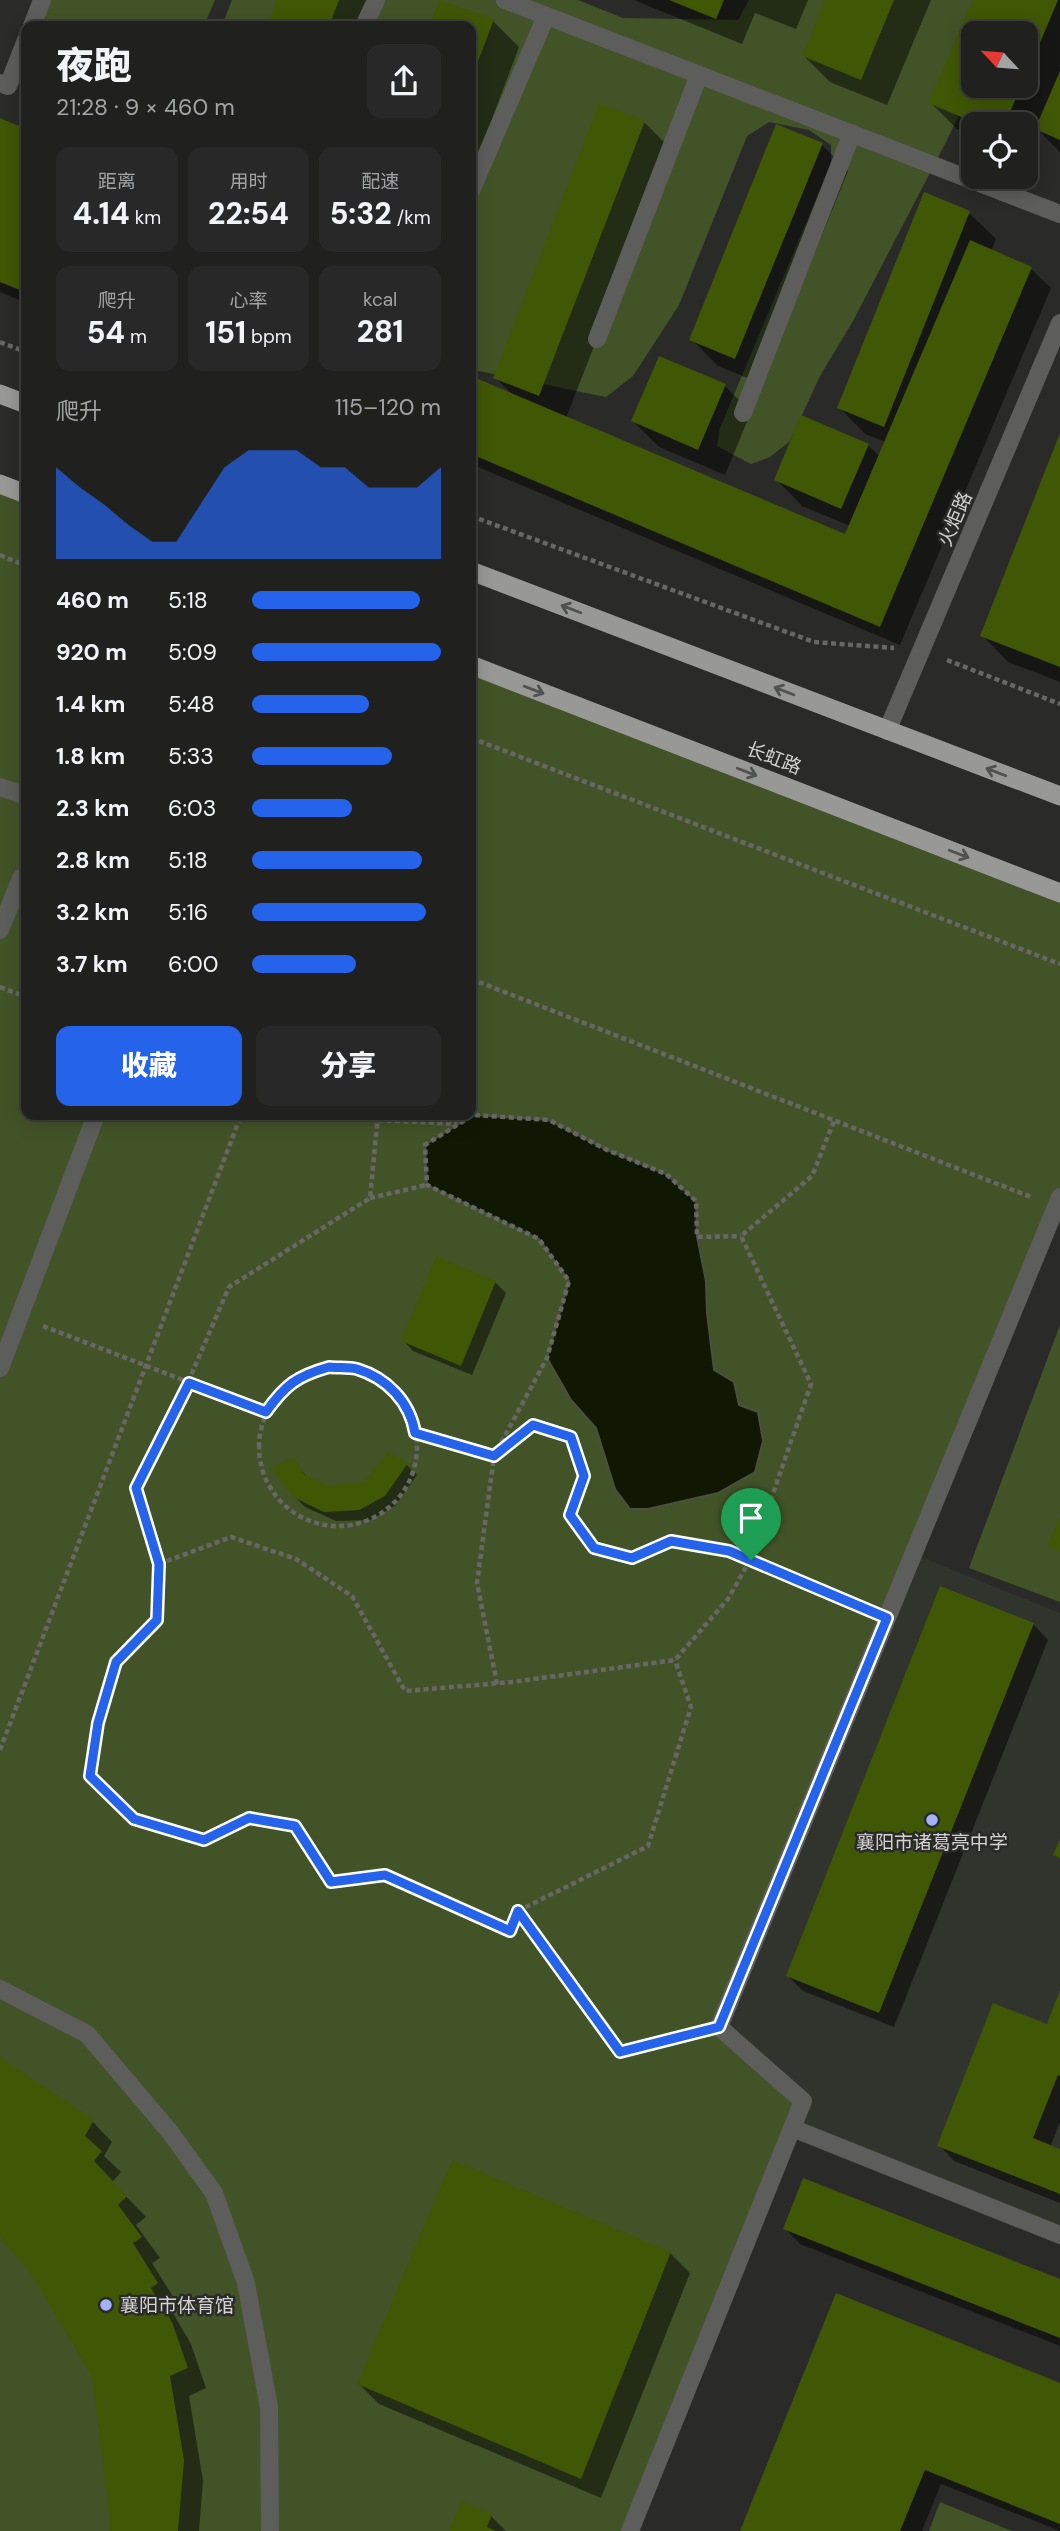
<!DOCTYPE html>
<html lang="zh">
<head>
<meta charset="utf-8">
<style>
	:root { --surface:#20201f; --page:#282828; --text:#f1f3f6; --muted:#a2a3a4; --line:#3d3e3d; --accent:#2563eb }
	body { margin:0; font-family:"DM Sans","Noto Sans SC",sans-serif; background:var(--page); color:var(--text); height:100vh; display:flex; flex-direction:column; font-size:26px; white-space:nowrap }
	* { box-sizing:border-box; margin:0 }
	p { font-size:23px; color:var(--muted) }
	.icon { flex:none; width:38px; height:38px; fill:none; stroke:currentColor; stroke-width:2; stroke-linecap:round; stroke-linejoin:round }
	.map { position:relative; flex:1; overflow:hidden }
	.side { position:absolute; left:21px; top:21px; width:455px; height:1099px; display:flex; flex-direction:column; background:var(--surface); border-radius:14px; box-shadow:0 4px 18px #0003,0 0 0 2px var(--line) }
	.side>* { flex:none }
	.needle { width:46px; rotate:296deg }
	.controls { position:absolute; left:961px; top:21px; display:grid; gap:14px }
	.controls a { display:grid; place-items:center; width:77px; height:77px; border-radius:14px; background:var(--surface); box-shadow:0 4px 18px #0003,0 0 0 2px var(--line); font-size:35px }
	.pin { position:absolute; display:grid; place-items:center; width:60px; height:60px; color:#fff; margin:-72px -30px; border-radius:50% 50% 50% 0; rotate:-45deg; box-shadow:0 0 7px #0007 }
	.pin .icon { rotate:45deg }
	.round { display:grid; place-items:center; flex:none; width:74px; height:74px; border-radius:14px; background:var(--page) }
	.headline { display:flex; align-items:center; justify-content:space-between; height:119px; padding:0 35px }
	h1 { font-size:38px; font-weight:800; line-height:52px }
	.figures { display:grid; grid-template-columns:repeat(3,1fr); gap:10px; height:119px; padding:7px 35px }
	.figures div { display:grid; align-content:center; border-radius:14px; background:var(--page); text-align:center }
	.figures b { font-size:30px; font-weight:800 }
	.figures small { font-size:19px; font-weight:400 }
	.figures p { font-size:19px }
	.chart { height:196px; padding:14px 35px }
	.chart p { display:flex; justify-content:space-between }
	.chart svg { width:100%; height:126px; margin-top:7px; fill:var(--accent); opacity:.7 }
	.cta { display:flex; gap:14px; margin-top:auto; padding:14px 35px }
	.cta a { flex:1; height:80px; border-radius:14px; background:var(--accent); color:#fff; font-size:28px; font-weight:800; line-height:80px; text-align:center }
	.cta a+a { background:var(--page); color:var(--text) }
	ul { padding:0 35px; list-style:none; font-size:23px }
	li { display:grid; grid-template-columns:112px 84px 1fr; align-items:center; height:52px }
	li i { height:18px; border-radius:9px; background:var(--accent) }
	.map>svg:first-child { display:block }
	.built { fill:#31342c }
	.green { fill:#435328 }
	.water { fill:#101803; stroke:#4a5041; stroke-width:2 }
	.shadow { fill:#0007; fill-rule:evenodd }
	.building { fill:#405706 }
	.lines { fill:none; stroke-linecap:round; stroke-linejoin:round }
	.path { stroke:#676866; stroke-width:4.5; stroke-dasharray:5 3.5; stroke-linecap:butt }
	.service { stroke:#5d5d5c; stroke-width:18 }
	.pedestrian { stroke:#5d5d5c; stroke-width:18 }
	.minor { stroke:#5d5d5c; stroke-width:18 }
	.trunk { stroke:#989996; stroke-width:19 }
	.oneway { stroke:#50524f }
	.route-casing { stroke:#fff; stroke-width:14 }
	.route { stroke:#2563eb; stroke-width:9 }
	.poi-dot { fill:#a4b2fc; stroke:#2a2b29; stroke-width:2.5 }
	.labels { text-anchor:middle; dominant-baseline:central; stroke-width:5; stroke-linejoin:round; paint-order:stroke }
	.street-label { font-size:19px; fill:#d3d3d2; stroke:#2a2b29 }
	.poi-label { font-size:19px; fill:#d3d3d2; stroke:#2a2b29 }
</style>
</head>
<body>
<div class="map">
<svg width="1060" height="2531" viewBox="0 0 1060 2531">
	<rect width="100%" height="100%" fill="#2a2b29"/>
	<path class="built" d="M913 1554 1060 1613V2235L792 2128 719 2027Z"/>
	<path class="green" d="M42 0H215L204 26H32Z
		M232 0H578L623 18 738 20 749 0H1015L999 33H973V86L946 142 853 321 820 376 790 441 770 457 751 464 717 446 720 428 831 163V145L809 130 769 122 747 136 679 305 633 376 606 397 474 370 471 369V26H222Z
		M0 484 26 494V1115H471V665L1060 893V1197L719 2027 803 2101 624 2531H0Z
		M1060 1325V1602L969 1568Z
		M940 2502 1012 2531H929Z"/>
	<path class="water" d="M473 1115 549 1120 607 1150 666 1174 696 1201 697 1237 706 1281 707 1313 714 1370 734 1382 739 1405 758 1412 763 1441 755 1472 718 1493 648 1509H630L615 1489 596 1428 571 1400 547 1358 569 1281 539 1239 427 1185 425 1145Z"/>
	<path class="shadow" d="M278 0H375L365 26H269Z
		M634 0H808L796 29 755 13 742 44Z
		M827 0H931L887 105 830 82 804 56Z
		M974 0H1060V152L1039 131 1027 159 1026 124H973V136L957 129 931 103ZM973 33H1026V86H973Z
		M440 1 493 21 519 47 471 175V26H431Z
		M600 105 644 122 671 149 566 418 846 537 850 526 802 506 776 479 868 445 880 457 886 442 865 434 839 407 925 194 969 213 996 239 991 251 1031 269 1051 288 900 645 471 464V377L513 395 495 377Z
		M0 120 26 131V303L0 292Z
		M822 145 848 171 762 384 718 366 691 339Z
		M659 358 725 386 751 412 725 475 659 447 633 421Z
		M1060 437V682L1008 662 982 635Z
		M495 1282 506 1293 472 1375 413 1351 403 1340Z
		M293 1460 309 1479 331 1488 366 1483 406 1464 417 1475 395 1506 370 1520 336 1521 305 1507 294 1496Z
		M1033 1624 1048 1640 894 2027 803 1991 788 1976Z
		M1060 1995V2122L1050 2147 1060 2150V2203L954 2161 939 2145 1048 2026Z
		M0 2059 93 2122 112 2142 104 2156 121 2172 112 2182 146 2217 136 2225 160 2258 152 2263 177 2303 170 2308 191 2344 206 2388 189 2396 203 2481 199 2531H110L112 2519 93 2376 33 2274 0 2236Z
		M785 2228 1060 2281V2346L800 2244Z
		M670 2253 690 2273 601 2498 379 2404 359 2384Z
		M1060 2385V2531L941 2484 922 2531H742Z
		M491 2516 506 2531H451Z"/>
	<path class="building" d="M277 0H339L329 26H267Z
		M439 0 494 19 471 80V26H429Z
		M669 0H724L716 19Z
		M825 0H894L861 80 802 56Z
		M973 0H1058L1026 76V33H973V86H1021L1005 124H978L928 103Z
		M1060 71V140L1035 129Z
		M599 103 645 121 539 396 493 378Z
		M0 118 26 129V275L20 290 0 282Z
		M776 124 823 143 735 359 689 340Z
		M924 192 970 211 884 427 837 408Z
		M970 240 1032 267 880 627 471 454V376L845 534Z
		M659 356 726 384 698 450 631 421Z
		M801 415 869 444 841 509 774 480Z
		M1060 433V667L980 636Z
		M436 1256 496 1281 461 1366 401 1341Z
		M388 1452 408 1463 385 1496 359 1510 324 1512 293 1497 271 1467 294 1458 305 1475 331 1486 365 1481Z
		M1060 1517V1552L1047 1546Z
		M940 1586 1034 1623 879 2013 786 1976Z
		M1060 1839V1858L1053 1855Z
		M1060 1990V2076L1058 2075 1033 2138 1060 2149V2194L937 2146 993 2003 1047 2024Z
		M0 2057 94 2120 85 2136 102 2151 94 2161 127 2196 118 2205 142 2237 133 2243 158 2283 151 2288 172 2322 188 2368 170 2376 184 2460 178 2531H109L110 2519 92 2377 32 2275 0 2237Z
		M452 2160 671 2252 581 2479 357 2384Z
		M803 2178 1060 2279V2338L783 2229Z
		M836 2293 1060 2383V2524L925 2470 900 2531H740Z
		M461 2501 492 2514 487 2527 496 2531H449Z"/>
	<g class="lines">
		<path class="path" d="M0 342 26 352
			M471 516 814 642 894 648
			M0 555 26 566
			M947 660 1060 704
			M471 738 1060 964
			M471 979 1031 1197
			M0 987 26 997
			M378 1115 370 1198 229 1287 174 1415 136 1488 159 1564 157 1620 115 1662 98 1723 90 1776 134 1819 204 1840 249 1818 295 1826 331 1882 385 1875 510 1931 518 1911 620 2052 694 2033
			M378 1120 457 1124
			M370 1198 427 1185
			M43 1326 266 1412
			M259 1447a79 79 0 1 1 158 0a79 79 0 1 1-158 0Z
			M415 1433 494 1456 533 1425 571 1437 584 1476 570 1515 594 1548 632 1558 671 1541 729 1551 861 1608
			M159 1564 231 1537 296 1559 352 1596 405 1691 512 1682 675 1660 728 1599 750 1560 811 1384 741 1236 812 1176 834 1121
			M497 1684 477 1583 494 1456 547 1358 569 1281 539 1239 427 1185 425 1145 473 1115 549 1120 607 1150 666 1174 696 1201 697 1237 741 1236
			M0 1750 241 1115
			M518 1911 648 1846 691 1707 675 1660"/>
		<path class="service" d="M505 0 1060 214
			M32 26 42 0
			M364 26 376 0
			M0 83 8 86 26 40
			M471 191 546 16
			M597 339 699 75
			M743 413 852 133"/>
		<path class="pedestrian" d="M0 787 26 796
			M0 930 21 878 26 880
			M0 1368 96 1115"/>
		<path class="minor" d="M887 731 1060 323
			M0 1989 87 2034 170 2132 214 2193 246 2283 269 2407 270 2531
			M792 2128 1060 2235
			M630 2531 803 2101 719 2027 1060 1197"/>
		<path class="trunk" d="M0 394 26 404
			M0 484 26 494
			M471 571 1060 796
			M471 665 1060 893"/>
	</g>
	<defs><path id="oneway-shaft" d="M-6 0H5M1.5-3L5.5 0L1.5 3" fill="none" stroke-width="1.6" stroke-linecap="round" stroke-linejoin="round" transform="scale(1.75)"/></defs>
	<g class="oneway">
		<use href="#oneway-shaft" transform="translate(571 609) rotate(-159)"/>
		<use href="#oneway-shaft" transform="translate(534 690) rotate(21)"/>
		<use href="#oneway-shaft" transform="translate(784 691) rotate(-159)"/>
		<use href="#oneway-shaft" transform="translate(747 772) rotate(21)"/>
		<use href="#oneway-shaft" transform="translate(996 772) rotate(-159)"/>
		<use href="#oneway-shaft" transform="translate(959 854) rotate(21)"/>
	</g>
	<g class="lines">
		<defs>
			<path id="route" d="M329 1367C338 1368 349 1367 357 1369 387 1378 410 1402 415 1433L494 1456 533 1425 571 1437 584 1476 570 1515 594 1548 632 1558 671 1541 729 1551 887 1618 719 2027 620 2052 518 1911 510 1931 385 1875 331 1882 295 1826 249 1818 204 1840 134 1819 90 1776 98 1723 116 1662 157 1620 159 1564 136 1488 189 1383 266 1412C285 1385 297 1376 329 1367Z"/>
		</defs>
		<use href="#route" class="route-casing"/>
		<use href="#route" class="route"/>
	</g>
	<g class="poi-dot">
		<circle cx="932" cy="1820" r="7"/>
		<circle cx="106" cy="2305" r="7"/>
	</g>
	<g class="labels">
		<g class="street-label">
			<text transform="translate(955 519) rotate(-67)">火炬路</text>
			<text transform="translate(774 758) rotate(21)">长虹路</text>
		</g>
		<g class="poi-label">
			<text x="932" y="1842">襄阳市诸葛亮中学</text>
			<text x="120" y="2305" text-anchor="start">襄阳市体育馆</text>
		</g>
	</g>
</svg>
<div class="controls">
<a><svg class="needle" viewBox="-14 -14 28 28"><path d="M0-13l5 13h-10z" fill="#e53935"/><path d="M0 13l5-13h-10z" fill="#a2a3a4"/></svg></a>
<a><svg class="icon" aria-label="locate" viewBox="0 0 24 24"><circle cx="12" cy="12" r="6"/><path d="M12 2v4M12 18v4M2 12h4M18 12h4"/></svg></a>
</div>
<div class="pin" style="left:751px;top:1560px;background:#1e9e55"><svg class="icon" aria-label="arrive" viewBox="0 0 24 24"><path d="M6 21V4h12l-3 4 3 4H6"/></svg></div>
<section class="side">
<div class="headline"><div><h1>夜跑</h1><p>21:28 · 9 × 460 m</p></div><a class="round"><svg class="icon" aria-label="share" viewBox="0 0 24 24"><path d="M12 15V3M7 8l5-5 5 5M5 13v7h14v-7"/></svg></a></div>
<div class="figures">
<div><p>距离</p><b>4.14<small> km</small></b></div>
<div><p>用时</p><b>22:54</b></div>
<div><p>配速</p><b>5:32<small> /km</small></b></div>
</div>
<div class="figures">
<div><p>爬升</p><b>54<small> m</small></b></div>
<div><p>心率</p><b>151<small> bpm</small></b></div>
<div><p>kcal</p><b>281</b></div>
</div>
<div class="chart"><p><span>爬升</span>115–120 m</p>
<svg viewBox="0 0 160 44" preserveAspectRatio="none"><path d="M0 44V12L10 19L20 25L30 32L40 38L50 38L60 25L70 12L80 6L90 6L100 6L110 12L120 12L130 19L140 19L150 19L160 12V44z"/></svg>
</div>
<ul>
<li><b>460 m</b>5:18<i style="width:89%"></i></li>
<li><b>920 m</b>5:09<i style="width:100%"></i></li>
<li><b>1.4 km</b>5:48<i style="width:62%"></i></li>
<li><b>1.8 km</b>5:33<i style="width:74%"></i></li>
<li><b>2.3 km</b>6:03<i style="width:53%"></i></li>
<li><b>2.8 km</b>5:18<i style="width:90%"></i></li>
<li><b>3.2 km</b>5:16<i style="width:92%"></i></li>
<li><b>3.7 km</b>6:00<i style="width:55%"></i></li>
</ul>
<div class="cta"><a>收藏</a><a>分享</a></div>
</section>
</div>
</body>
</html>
